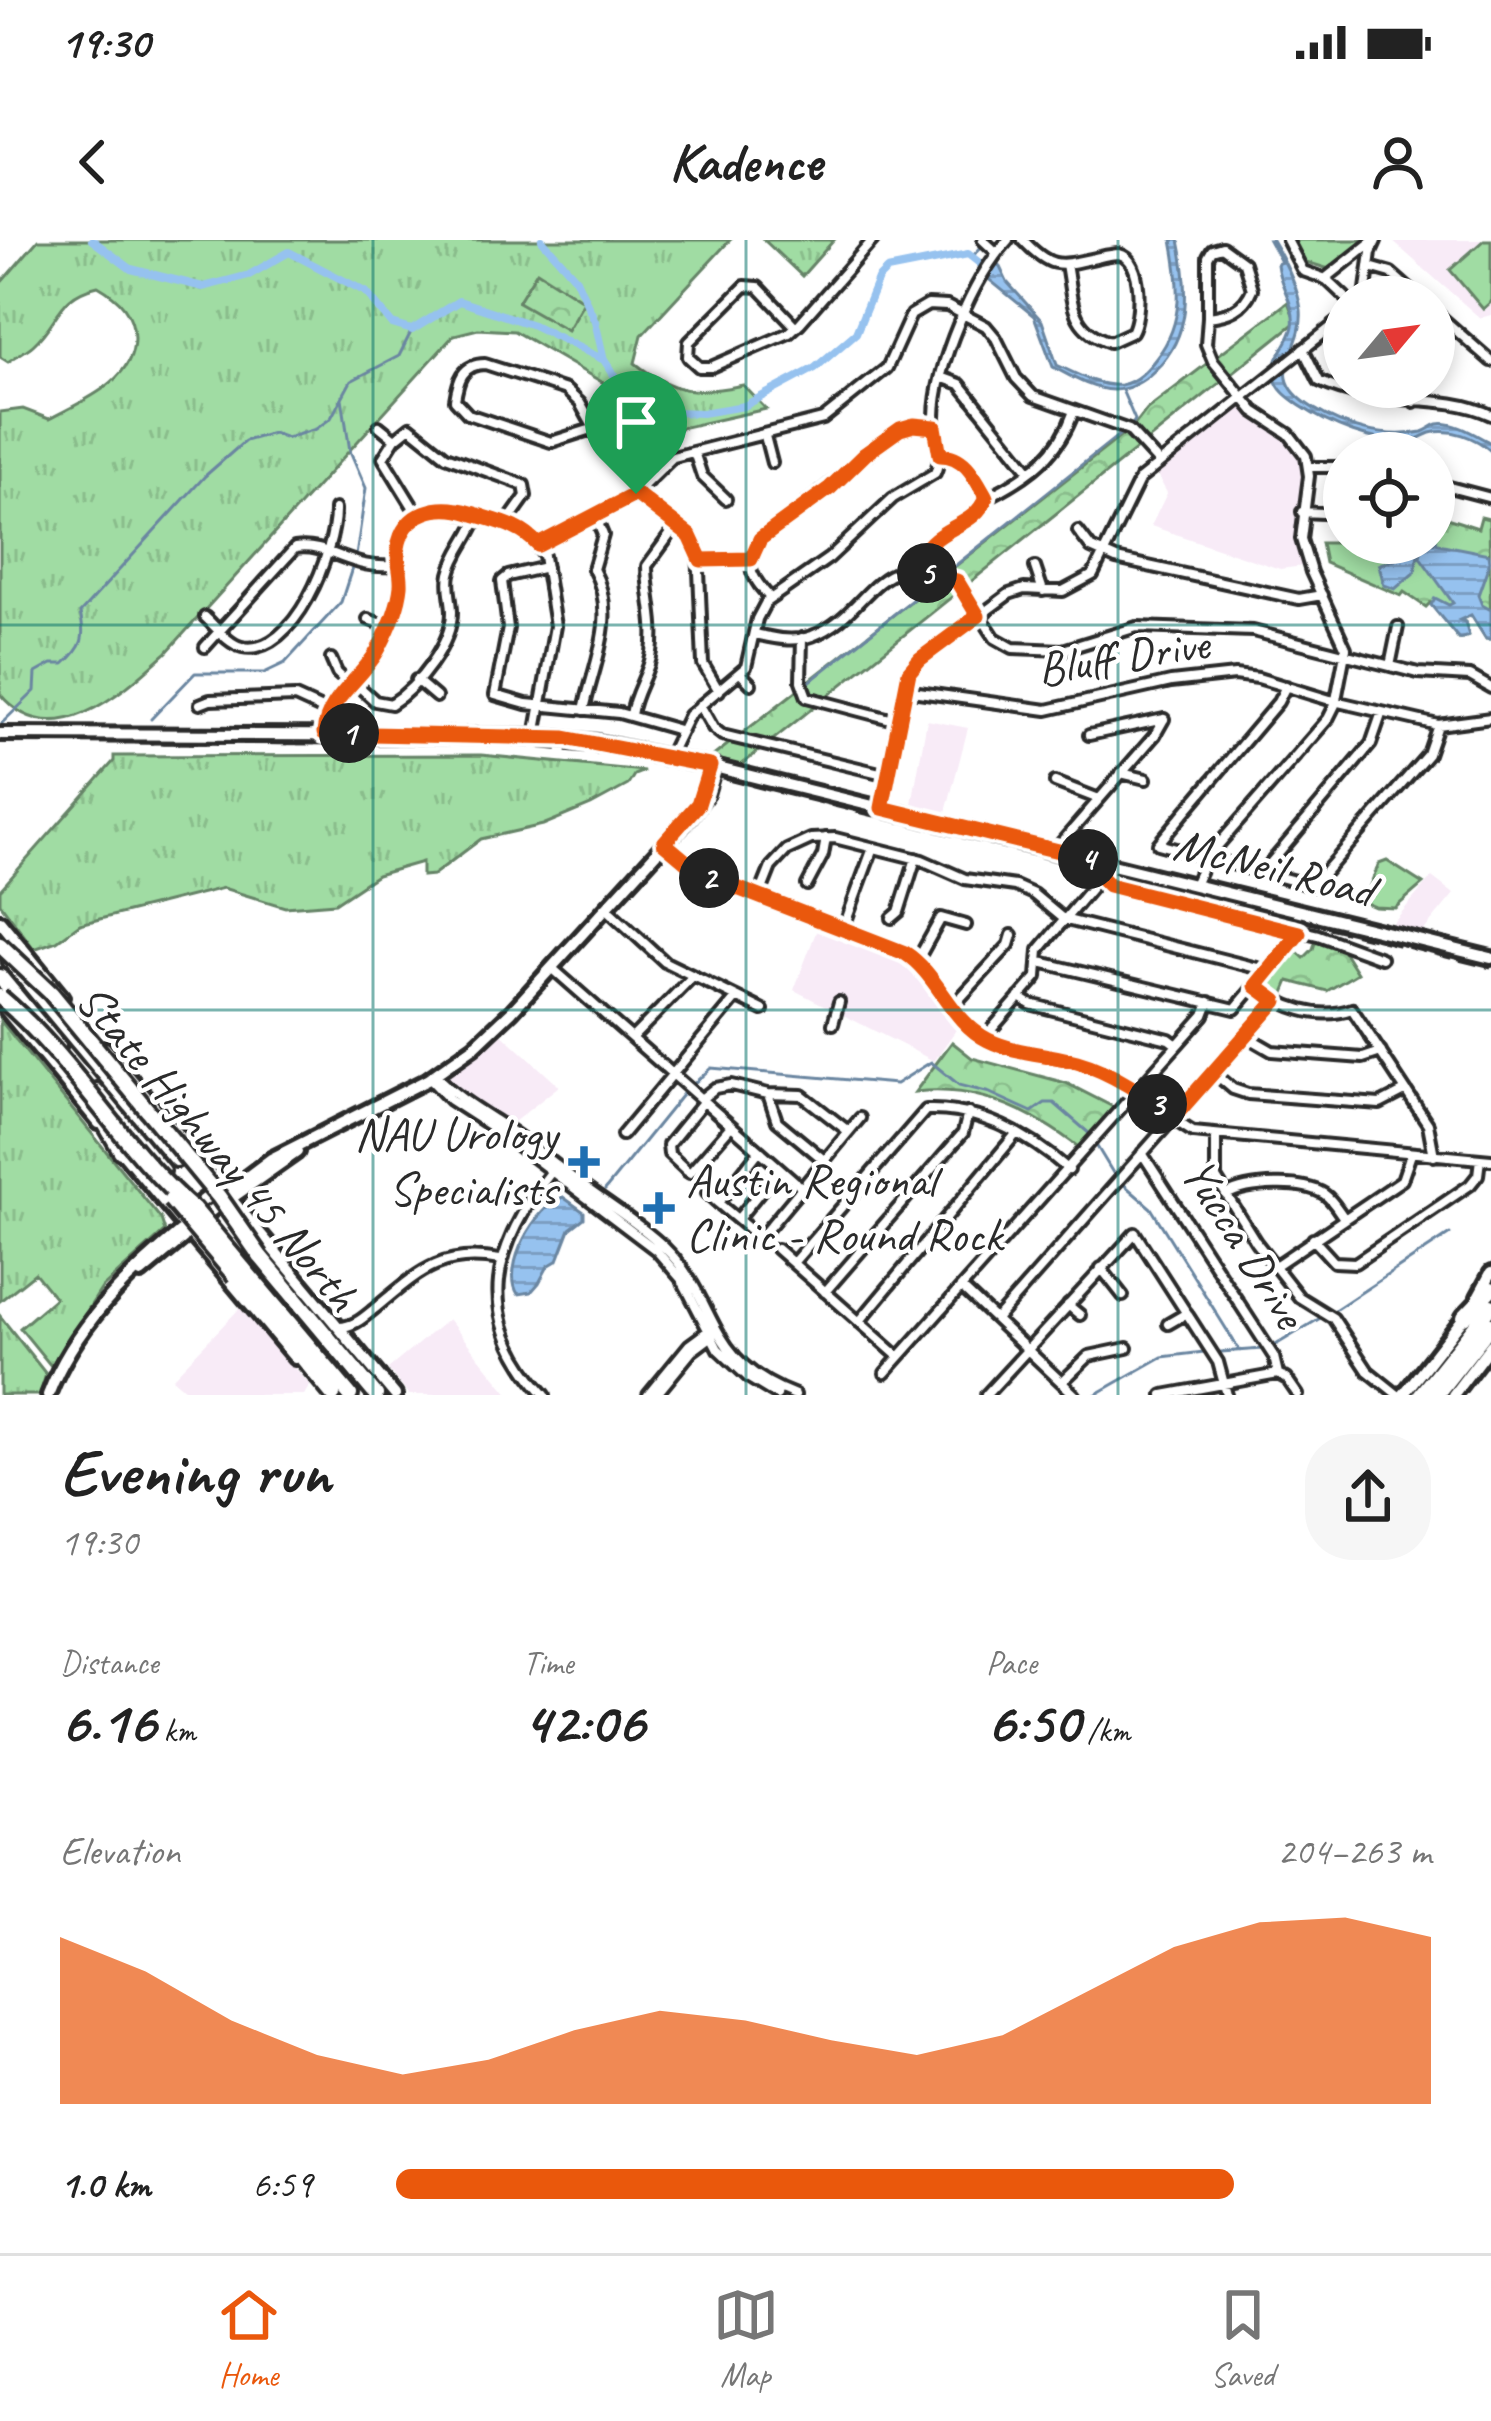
<!DOCTYPE html>
<html lang="en">
<head>
<meta charset="utf-8">
<style>
	:root { --surface:#fff; --page:#f6f6f6; --text:#222; --muted:#767676; --line:#e0e0e0; --accent:#ea580c }
	body { margin:0; font-family:Caveat,sans-serif; background:var(--page); color:var(--text); height:100vh; display:flex; flex-direction:column; font-size:45px; white-space:nowrap }
	* { box-sizing:border-box; margin:0 }
	p { font-size:39px; color:var(--muted) }
	.icon { flex:none; width:66px; height:66px; fill:none; stroke:currentColor; stroke-width:2; stroke-linecap:round; stroke-linejoin:round }
	.map { position:relative; height:1155px; overflow:hidden }
	.drawer { display:flex; flex-direction:column; background:var(--surface); flex:1 }
	.drawer>* { flex:none }
	.needle { width:78px; rotate:61deg }
	.tools { position:absolute; left:1323px; top:36px; display:grid; gap:24px }
	.tools a { display:grid; place-items:center; width:132px; height:132px; border-radius:50%; background:var(--surface); box-shadow:0 6px 18px #0003; font-size:60px }
	.pin { position:absolute; display:grid; place-items:center; width:102px; height:102px; color:#fff; margin:-123px -51px; border-radius:50% 50% 50% 0; rotate:-45deg; box-shadow:0 0 12px #0007 }
	.pin .icon { rotate:45deg }
	.km { position:absolute; width:60px; height:60px; margin:-30px; border-radius:50%; background:#222; color:#fff; font-size:33px; line-height:60px; text-align:center }
	.round { display:grid; place-items:center; flex:none; width:126px; height:126px; border-radius:48px; background:var(--page) }
	.head { display:flex; align-items:center; justify-content:space-between; height:204px; padding:0 60px }
	h1 { font-size:66px; font-weight:700; line-height:90px }
	.stats { display:grid; grid-template-columns:repeat(3,1fr); gap:18px; height:204px; padding:12px 60px }
	.stats div { display:grid; align-content:center }
	.stats b { font-size:60px; font-weight:700 }
	.stats small { font-size:33px; font-weight:400 }
	.stats p { font-size:33px }
	.chart { height:336px; padding:24px 60px }
	.chart p { display:flex; justify-content:space-between }
	.chart svg { width:100%; height:216px; margin-top:12px; fill:var(--accent); opacity:.7 }
	ul { padding:0 60px; list-style:none; font-size:39px }
	li { display:grid; grid-template-columns:192px 144px 1fr; align-items:center; height:90px }
	li i { height:30px; border-radius:15px; background:var(--accent) }
	.status { display:flex; justify-content:space-between; align-items:center; height:84px; padding:0 60px; background:var(--surface); direction:ltr }
	.status svg { height:33px; fill:currentColor }
	header { display:flex; justify-content:space-between; align-items:center; height:156px; padding:0 60px; background:var(--surface); font-size:54px; font-weight:700 }
	.dock { display:flex; justify-content:space-around; align-items:center; height:168px; border-top:3px solid var(--line); background:var(--surface); font-size:33px; color:var(--muted) }
	.dock a { display:grid; justify-items:center; gap:6px }
	.dock .selected { color:var(--accent) }
	.map>svg:first-child { display:block }
	.built { fill:#f8ebf7 }
	.grass { fill:url(#grass-tufts); stroke:#668467; stroke-width:3 }
	.park { fill:url(#park-crowns); stroke:#668467; stroke-width:3 }
	.garden { fill:#a0dca3; stroke:#668467; stroke-width:3 }
	.water { fill:url(#water-rules); stroke:#6b86a1; stroke-width:3 }
	.lines { fill:none; stroke-linecap:round; stroke-linejoin:round }
	.stream { stroke:#6b86a1; stroke-width:3 }
	.river { stroke:#96c2ef; stroke-width:8 }
	.minor-casing { stroke:#2b2b2b; stroke-width:16 }
	.major-casing { stroke:#2b2b2b; stroke-width:20 }
	.highway-casing { stroke:#2b2b2b; stroke-width:22 }
	.minor { stroke:#fff; stroke-width:8 }
	.major { stroke:#fff; stroke-width:10 }
	.highway { stroke:#fff; stroke-width:14 }
	.rail { stroke:#2b2b2b; stroke-width:3; stroke-dasharray:18 9; stroke-linecap:butt }
	.highway-bridge-casing { stroke:#2b2b2b; stroke-width:22; stroke-linecap:butt }
	.highway-bridge { stroke:#fff; stroke-width:14 }
	.route-casing { stroke:#fff; stroke-width:24 }
	.route { stroke:#ea580c; stroke-width:15 }
	.grid { fill:none; stroke:#0f766e; stroke-width:3; stroke-opacity:0.55 }
	.poi-dot { fill:#1f6fb2; stroke:#fff; stroke-width:4.5 }
	.labels { text-anchor:middle; dominant-baseline:central; stroke-width:9; stroke-linejoin:round; paint-order:stroke }
	.street-label { font-size:48px; fill:#2b2b2b; stroke:#fff }
	.poi-label { font-size:48px; fill:#2b2b2b; stroke:#fff; text-anchor:end }
</style>
</head>
<body>
<div class="status"><b>19:30</b><svg viewBox="0 0 49 12"><path d="M0 12V9h3v3zM5 12V6h3v6zM10 12V3h3v9zM15 12V0h3v12zM26 1h20v11H26zM47 4h2v5h-2z"/></svg></div>
<header><svg class="icon" aria-label="back" viewBox="0 0 24 24"><path d="M15 5l-7 7 7 7"/></svg>Kadence<svg class="icon" aria-label="person" viewBox="0 0 24 24"><circle cx="12" cy="8" r="4"/><path d="M4 21q1-7 8-7t8 7"/></svg></header>
<div class="map">
<svg width="1491" height="1155" viewBox="0 0 1491 1155">
	<defs>
		<pattern id="grass-tufts" width="24" height="20" patternUnits="userSpaceOnUse" patternTransform="scale(3)"><rect width="24" height="20" fill="#a0dca3"/><path d="M3 7l-1-3M5 7V3M7 7l1-3M15 17l-1-3M17 17v-4M19 17l1-3" fill="none" stroke="#8abd8c"/></pattern>
		<pattern id="park-crowns" width="20" height="18" patternUnits="userSpaceOnUse" patternTransform="scale(3)"><rect width="20" height="18" fill="#a0dca3"/><path d="M2 6a3 3 0 1 1 6 0M12 15a3 3 0 1 1 6 0" fill="none" stroke="#8abd8c"/></pattern>
		<pattern id="water-rules" width="6" height="5" patternUnits="userSpaceOnUse" patternTransform="scale(3)"><rect width="6" height="5" fill="#96c2ef"/><path d="M0 2.5h6" fill="none" stroke="#7b9ec2"/></pattern>
	</defs>
	<rect width="100%" height="100%" fill="#fff"/>
	<filter id="ink" filterUnits="userSpaceOnUse"><feTurbulence type="fractalNoise" baseFrequency=".00833" numOctaves="2"/><feDisplacementMap in="SourceGraphic" scale="24" xChannelSelector="R" yChannelSelector="G"/><feConvolveMatrix kernelMatrix="1 2 1 2 8 2 1 2 1" color-interpolation-filters="sRGB"/></filter>
	<g filter="url(#ink)">
		<path class="built" d="M1391 0H1491V75L1480 78Z
			M1240 162 1292 200 1305 222 1296 284 1303 326 1280 329 1151 286 1167 253 1155 231Z
			M927 480 968 488 945 576 911 569Z
			M1432 637 1454 654 1421 694 1390 686Z
			M819 684 900 714 924 734 960 784 934 821 794 750Z
			M499 791 559 846 509 886 468 862 447 843 448 835Z
			M240 1068 310 1145 304 1155H192L172 1138Z
			M448 1079 510 1155H409L388 1129Z"/>
		<path class="grass" d="M38 0H730L642 95 635 123C674 154 696 155 743 145L766 169 681 188 514 91 478 89 454 95 167 412C123 452 53 518 0 454V172L23 169 49 179C82 161 134 142 134 98 134 73 119 58 98 46 57 55 60 81 33 105 26 111 16 116 8 122L0 117V44Z
			M764 0H834L802 36Z
			M481 515 644 531 634 535 628 545 591 565 543 585 481 599 433 635 422 636V622L377 635 335 663 285 667 223 648 80 684 57 701 34 709 0 663V650L114 521V516Z
			M0 780 161 979 165 991 102 1048 51 1126 20 1088 55 1058 35 1033 0 1061Z
			M0 1076 46 1134 40 1155H0Z"/>
		<path class="park" d="M537 31 584 61 567 90 518 62Z
			M1288 62 1296 82 740 526 712 517 1133 187 1147 169Z
			M1434 274 1478 288 1481 277 1489 279 1491 399H1486L1471 375 1460 380 1465 382 1469 396 1459 399 1430 363 1426 367 1404 352 1401 356 1325 323 1321 303H1434Z
			M1317 697 1338 703 1357 733 1327 751 1289 741 1281 760 1260 745 1293 708 1304 718 1313 709Z
			M952 802 972 818 1066 843 1117 869 1082 910C1034 872 977 844 915 852Z"/>
		<path class="garden" d="M1294 0H1366L1329 29 1303 21Z
			M1484 0H1491V62L1483 69 1450 30Z
			M1387 621 1423 644 1395 668 1375 667 1363 662 1379 624Z"/>
		<path class="water" d="M1172 0H1179C1189 47 1192 95 1155 130 1144 141 1129 150 1113 150 1091 149 1072 137 1053 127L1034 76 981 33 978 22 989 19 999 25 1007 42 1042 81 1057 125C1075 133 1098 147 1120 145 1136 143 1148 129 1157 117 1185 81 1180 42 1172 0Z
			M1269 0H1272C1284 20 1298 46 1301 70 1305 113 1259 134 1313 168 1344 188 1385 199 1422 192 1428 190 1432 186 1438 184 1455 181 1477 196 1491 203V211C1475 197 1452 188 1430 193 1424 195 1419 199 1413 200 1374 205 1330 186 1299 165 1289 158 1277 150 1275 137 1272 117 1289 105 1293 86 1296 64 1279 46 1277 24L1281 22Z
			M1434 296 1438 304 1489 314 1490 321 1478 355 1482 365 1491 370V399H1486L1471 375 1460 380 1465 382 1469 396 1459 399 1431 365 1435 358 1449 365 1453 363 1420 317 1423 303H1434Z
			M1393 303H1405L1418 313 1415 332 1395 349 1384 345 1379 325 1402 316Z
			M563 957 584 972V978L570 989 558 1020 548 1026 539 1043 531 1052 518 1054C501 1027 536 966 563 957Z"/>
		<g class="lines">
			<path class="stream" d="M972 17 982 6
				M1122 150 1135 180 1131 186
				M342 158 350 211 366 248 356 316
				M946 333 1124 191
				M808 443 938 339
				M151 479 195 433H264L285 423 341 362 353 325
				M0 485 35 451 36 433 52 424H64C83 407 86 398 80 373L205 236 245 201 273 193 287 198 316 189 331 178 351 141 399 116 412 90
				M691 846 711 828 896 844 931 822 959 845 990 853 1032 872 1045 863H1054L1091 895
				M1096 905 1116 938
				M1122 943 1151 968 1240 1111
				M605 950 686 850
				M1336 1069 1450 994
				M1274 1106 1322 1077
				M1221 1112 1263 1109
				M1095 1155 1162 1117 1204 1112"/>
			<path class="river" d="M92 0 131 29 203 47 249 35 289 12 366 52 392 84 412 90 459 61 533 85 602 119
				M542 0 575 37 595 81 604 120 620 144 676 172 702 173 744 166 815 128 856 93 878 39 887 30 968 14 982 25"/>
			<defs>
				<path id="minor" d="M983 0 997 13
					M1023 0C1053 32 1061 25 1100 17 1103 16 1116 14 1119 14 1144 19 1141 77 1132 92L1110 102C1069 89 1073 61 1066 24
					M1287 0 1303 31 1326 39 1345 57
					M1222 7 1244 23 1252 49C1244 69 1228 75 1208 77V17L1212 10Z
					M1370 27 1391 33 1418 57
					M1325 39 1374 0
					M1365 57 1371 12 1376 1
					M1434 71 1491 121
					M796 87 758 47 745 46 689 102 688 117 699 127H711L789 93 800 83 873 0
					M1303 109 1319 141C1379 170 1438 150 1491 175
					M941 137 960 144 1030 231
					M1414 162 1416 147
					M379 186 395 199
					M592 189 551 202 468 174 455 160C458 141 462 124 485 124L566 150 580 163 600 199 653 236
					M765 196 772 223
					M694 212 702 236 726 259
					M940 215 963 221 986 257
					M1309 227H1344
					M1434 243 1491 258
					M636 254 690 296 698 308 703 424 719 451
					M1302 272 1344 274
					M418 275 383 218 395 199 410 187 446 216 524 245 526 256 506 284
					M1078 291 1091 308 1116 319 1299 359 1322 355
					M538 305 633 256 673 217 823 179 887 128 911 75 928 65 947 66 986 86 996 98 1016 138 1033 156 1129 190 1159 223
					M701 320 751 319
					M546 327 508 336 502 341 508 388 495 455 526 464 619 473 679 490
					M1035 327 1043 351
					M915 331C926 292 949 295 975 275 983 269 984 259 992 255 1031 235 1059 214 1074 171
					M770 358C754 340 743 327 757 302L895 193 914 185 935 187
					M205 377C216 387 228 404 242 407 294 418 336 310 335 269
					M368 379 388 387
					M755 394C774 398 792 403 812 396 873 373 875 298 960 344L995 398 1013 408 1063 410 1137 387 1253 391 1418 433 1470 436 1491 448
					M802 398 801 441 807 457 898 481
					M205 407 295 308C329 302 353 333 399 325
					M331 419 337 433 350 445
					M1390 426 1398 387
					M741 434 751 444
					M416 440 436 457
					M353 441 375 461 391 464C418 447 452 404 452 372 452 359 447 347 450 334 455 312 471 297 478 276
					M1286 446 1278 462 1158 604 1313 646 1428 514 1438 485
					M904 450 1047 470 1171 442 1235 435 1258 438 1330 460 1438 485 1491 478
					M200 464 210 460 295 457 328 472
					M700 465 713 488 722 495 888 535
					M584 470C594 422 619 376 593 329L603 295 595 276
					M631 475C634 452 649 434 652 412 657 382 647 355 647 326L677 285
					M324 493 328 472 373 418 392 380 400 352 398 314 403 294 418 275 443 268 519 289 534 301 544 316 555 386 535 496
					M1089 495 1164 479
					M669 516 689 475 746 427 757 379 766 362 829 318 893 258 935 233C944 213 934 197 935 176 936 125 973 38 1008 0
					M1121 533 1146 539
					M1055 542 1099 559
					M882 568 907 437 916 423 1009 354 1024 349 1063 351 1093 335 1140 239 1344 77
					M664 603 701 634 905 713C939 735 950 784 989 801 1017 813 1052 813 1081 823 1123 838 1156 870 1193 892L1491 920
					M1055 610 1155 495 1164 479
					M1263 632 1371 504 1382 472
					M1096 642 1318 695 1381 718
					M807 645 823 615 826 598
					M1194 645 1206 619 1328 479 1335 465 1346 408 1311 332 1301 299 1309 236 1306 216 1289 194 1254 171 1213 121 1206 104 1208 77
					M759 657 771 627 787 610 811 599 835 598 922 620 965 639 1015 646 1033 654 1063 679 1269 731
					M606 668 665 722 763 770
					M892 678 899 672 916 618
					M843 689 873 608
					M917 721 941 678 966 685
					M1040 722 1235 769 1299 693
					M552 728 801 947
					M1256 746C1282 767 1319 781 1352 769L1428 884 1434 916
					M1019 757 1030 764 1169 799 1177 805
					M952 767 1009 705 1012 695
					M833 784 839 762
					M1246 796 1272 811 1363 818 1381 812
					M632 798 693 736
					M984 798 1037 737 1039 710 1097 641 1104 623
					M1213 832 1233 849 1248 854 1380 864 1405 851
					M435 835C456 857 477 869 502 885 530 903 556 926 583 946 610 966 640 984 664 1007 721 1063 703 1120 795 1155
					M430 839 450 860 504 895 656 1010 682 1040 718 1109 749 1138 777 1155
					M768 854 777 881 824 920
					M701 859 715 848 731 845 768 854 802 855 848 891
					M703 862 668 905 669 914 687 931 690 933 731 886
					M622 895 736 758
					M1216 896V938L1256 1002 1299 1057 1333 1078 1368 1131 1398 1155
					M1142 913 1274 1117 1278 1134
					M707 953 718 963 759 911
					M1226 955C1248 943 1302 940 1324 954 1333 960 1338 970 1344 978
					M718 963 760 998 860 878
					M738 979 779 928
					M1313 999 1334 1022 1355 1023 1470 945 1478 935 1480 919
					M777 1009 899 1117
					M793 1023 926 870C980 868 1029 895 1069 930
					M1275 1026 1402 940 1411 914
					M1101 1028 1123 1056
					M962 1048 1075 1155
					M825 1052 963 893 968 873
					M1068 1065 1080 1075
					M997 1078 1277 761
					M859 1082 1016 894
					M1168 1084 1187 1073
					M339 1087C353 1087 362 1079 373 1070 417 1034 439 1009 500 1020
					M885 1133 1204 775 1209 762
					M1278 1134 1287 1139 1298 1155
					M1062 1142 1089 1116 1127 1108
					M545 1155C472 1075 492 1005 555 927
					M648 1155 689 1105 708 1091
					M656 1155 692 1111 712 1096
					M986 1155 1135 993 1218 1122 1227 1155
					M1163 1155 1278 1134"/>
				<path id="major" d="M0 494 535 496 597 502 714 527 1491 718
					M0 681 62 757
					M4 768 99 883
					M105 808 395 1155
					M118 907 295 1118
					M228 957 231 949 271 919 427 840 474 807 512 771 689 577 706 554 714 527
					M187 973 210 955 213 937 227 942 241 939
					M141 1033 183 998 186 991
					M1478 1057 1491 1033
					M48 1155C74 1087 125 1038 180 992L186 991 228 957 236 955 297 912
					M1403 1155 1468 1072
					M1453 1155 1491 1105"/>
				<path id="highway" d="M10 720 176 919
					M0 737 58 807
					M96 851 162 931
					M100 875 121 911
					M260 1016 376 1155
					M243 1028 350 1155
					M235 1036 333 1155
					M1464 1077 1491 1049
					M1420 1155 1491 1066
					M1436 1155 1491 1085"/>
			</defs>
			<use href="#minor" class="minor-casing"/>
			<use href="#major" class="major-casing"/>
			<use href="#highway" class="highway-casing"/>
			<use href="#minor" class="minor"/>
			<use href="#major" class="major"/>
			<use href="#highway" class="highway"/>
			<path class="rail" d="M0 502 513 505 607 514 708 535 1491 728"/>
			<defs>
				<path id="highway-bridge" d="M0 705 51 753 219 957 260 1016
					M0 757C74 819 122 909 196 972
					M171 960 235 1036
					M193 968 243 1028"/>
			</defs>
			<use href="#highway-bridge" class="highway-bridge-casing"/>
			<use href="#highway-bridge" class="highway-bridge"/>
		</g>
	</g>
	<g class="lines" filter="url(#ink)">
		<defs>
			<path id="route" d="M914 185 935 187 940 215C965 215 975 237 986 257 974 292 928 283 915 331L957 341 978 376 920 419 909 432 882 568 1104 622 1100 636 1109 645 1299 693 1256 746 1276 761 1173 878C1149 856 1109 831 1077 822 1049 814 1014 813 988 800 950 781 939 735 905 713L701 634 664 603 698 564 710 526 565 498 324 493C328 456 363 439 379 408 389 389 399 367 401 346 402 333 397 321 398 308 404 270 440 263 471 273 495 281 521 285 538 305L636 254 690 296 701 320 751 319 760 299 830 248 865 214 900 189Z"/>
		</defs>
		<use href="#route" class="route-casing"/>
		<use href="#route" class="route"/>
	</g>
	<path class="grid" d="M373 0V1155M746 0V1155M1118 0V1155M0 385H1491M0 770H1491"/>
	<g class="poi-dot">
		<path d="M578 904h12v12h12v12h-12v12h-12v-12h-12v-12h12z"/>
		<path d="M653 950h12v12h12v12h-12v12h-12v-12h-12v-12h12z"/>
	</g>
	<g class="labels">
		<g class="street-label">
			<text transform="translate(1123 416) rotate(-9)">Bluff Drive</text>
			<text transform="translate(1274 627) rotate(14)">McNeil Road</text>
			<text transform="translate(218 907) rotate(50)">State Highway 45 North</text>
			<text transform="translate(1244 1003) rotate(58)">Yucca Drive</text>
		</g>
		<g class="poi-label">
			<text x="557" y="894">NAU Urology<tspan x="557" dy="55">Specialists</tspan></text>
			<text x="686" y="940" text-anchor="start">Austin Regional<tspan x="686" dy="55">Clinic - Round Rock</tspan></text>
		</g>
	</g>
</svg>
<div class="tools">
<a><svg class="needle" viewBox="-14 -14 28 28"><path d="M0-13l5 13h-10z" fill="#e53935"/><path d="M0 13l5-13h-10z" fill="#767676"/></svg></a>
<a><svg class="icon" aria-label="locate" viewBox="0 0 24 24"><circle cx="12" cy="12" r="6"/><path d="M12 2v4M12 18v4M2 12h4M18 12h4"/></svg></a>
</div>
<div class="pin" style="left:636px;top:254px;background:#1e9e55"><svg class="icon" aria-label="arrive" viewBox="0 0 24 24"><path d="M6 21V4h12l-3 4 3 4H6"/></svg></div>
<b class="km" style="left:349px;top:493px">1</b>
<b class="km" style="left:709px;top:638px">2</b>
<b class="km" style="left:1157px;top:864px">3</b>
<b class="km" style="left:1088px;top:619px">4</b>
<b class="km" style="left:927px;top:333px">5</b>
</div>
<section class="drawer">
<div class="head"><div><h1>Evening run</h1><p>19:30</p></div><a class="round"><svg class="icon" aria-label="share" viewBox="0 0 24 24"><path d="M12 15V3M7 8l5-5 5 5M5 13v7h14v-7"/></svg></a></div>
<div class="stats">
<div><p>Distance</p><b>6.16<small> km</small></b></div>
<div><p>Time</p><b>42:06</b></div>
<div><p>Pace</p><b>6:50<small> /km</small></b></div>
</div>
<div class="chart"><p><span>Elevation</span>204–263 m</p>
<svg viewBox="0 0 160 44" preserveAspectRatio="none"><path d="M0 44V10L10 17L20 27L30 34L40 38L50 35L60 29L70 25L80 27L90 31L100 34L110 30L120 21L130 12L140 7L150 6L160 10V44z"/></svg>
</div>
<ul>
<li><b>1.0 km</b>6:59<i style="width:81%"></i></li>
</ul>
</section>
<nav class="dock">
<a class="selected"><svg class="icon" aria-label="home" viewBox="0 0 24 24"><path d="M3 11l9-7 9 7M6 9v11h12V9"/></svg>Home</a>
<a><svg class="icon" aria-label="map" viewBox="0 0 24 24"><path d="M3 6l6-2 6 2 6-2v14l-6 2-6-2-6 2zM9 4v14M15 6v14"/></svg>Map</a>
<a><svg class="icon" aria-label="saved" viewBox="0 0 24 24"><path d="M7 4h10v16l-5-4-5 4z"/></svg>Saved</a>
</nav>
</body>
</html>
